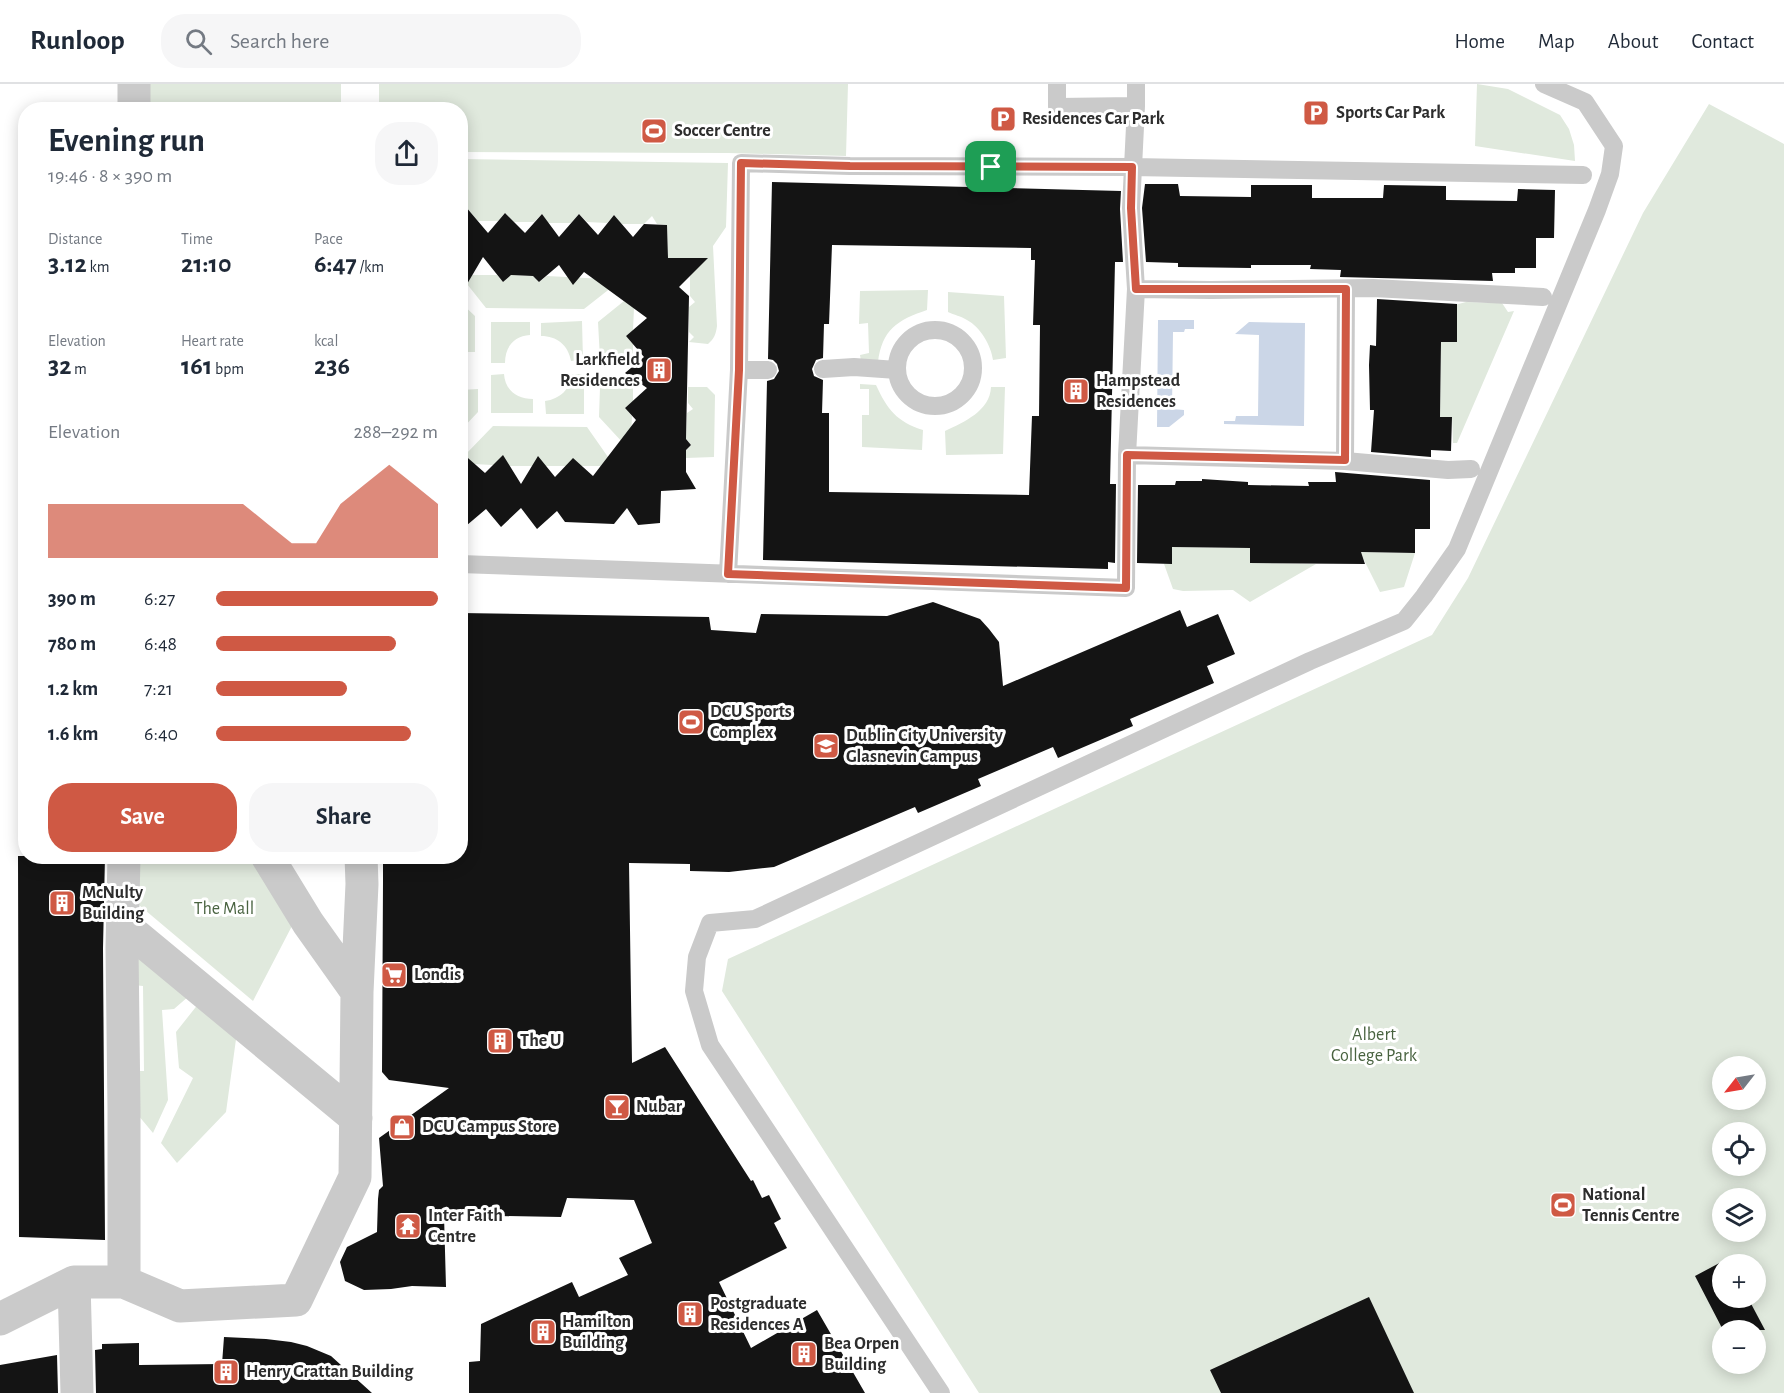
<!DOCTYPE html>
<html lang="en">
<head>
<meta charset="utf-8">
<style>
	:root { --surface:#fff; --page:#f6f6f7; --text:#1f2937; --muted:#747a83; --line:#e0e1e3; --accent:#cf5944 }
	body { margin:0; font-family:"Alegreya Sans",sans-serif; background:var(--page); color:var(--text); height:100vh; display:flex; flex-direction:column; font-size:22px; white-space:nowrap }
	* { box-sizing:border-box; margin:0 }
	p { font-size:20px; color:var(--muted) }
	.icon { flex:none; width:33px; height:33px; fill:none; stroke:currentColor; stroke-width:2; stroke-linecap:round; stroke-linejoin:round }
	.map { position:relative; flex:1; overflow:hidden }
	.side { position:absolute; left:18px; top:18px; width:450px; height:762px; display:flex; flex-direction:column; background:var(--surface); border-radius:24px; box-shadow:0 3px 15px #0003 }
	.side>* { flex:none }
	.needle { width:39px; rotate:239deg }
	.buttons { position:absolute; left:1712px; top:972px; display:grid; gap:12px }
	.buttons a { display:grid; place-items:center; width:54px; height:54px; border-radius:50%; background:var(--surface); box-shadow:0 3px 15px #0003; font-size:30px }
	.pin { position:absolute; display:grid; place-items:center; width:51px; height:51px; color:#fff; margin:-26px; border-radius:12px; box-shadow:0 3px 9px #0006 }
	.round { display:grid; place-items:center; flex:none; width:63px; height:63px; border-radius:24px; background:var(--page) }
	.overview { display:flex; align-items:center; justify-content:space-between; height:102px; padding:0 30px }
	h1 { font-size:33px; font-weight:700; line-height:45px }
	.metrics { display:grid; grid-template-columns:repeat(3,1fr); gap:9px; height:102px; padding:6px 30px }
	.metrics div { display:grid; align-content:center }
	.metrics b { font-size:26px; font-weight:700 }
	.metrics small { font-size:16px; font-weight:400 }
	.metrics p { font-size:16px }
	.chart { height:168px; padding:12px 30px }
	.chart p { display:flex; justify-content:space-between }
	.chart svg { width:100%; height:108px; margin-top:6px; fill:var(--accent); opacity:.7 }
	.button { display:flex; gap:12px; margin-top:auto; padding:12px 30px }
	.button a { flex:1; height:69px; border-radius:24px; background:var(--accent); color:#fff; font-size:24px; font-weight:700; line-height:69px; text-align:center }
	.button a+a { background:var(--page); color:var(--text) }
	ul { padding:0 30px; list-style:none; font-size:20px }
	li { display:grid; grid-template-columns:96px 72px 1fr; align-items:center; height:45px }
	li i { height:15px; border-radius:8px; background:var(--accent) }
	header { display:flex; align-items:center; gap:36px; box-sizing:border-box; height:84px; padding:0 30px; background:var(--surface); border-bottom:2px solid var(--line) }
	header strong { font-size:28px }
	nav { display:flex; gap:33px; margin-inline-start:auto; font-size:21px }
	.search { width:420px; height:54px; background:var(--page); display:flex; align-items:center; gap:15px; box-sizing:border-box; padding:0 21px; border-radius:24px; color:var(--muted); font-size:22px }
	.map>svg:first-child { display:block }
	.green { fill:#e0e9dd; fill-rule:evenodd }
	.water { fill:#cbd6e7 }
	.building { fill:#141414; fill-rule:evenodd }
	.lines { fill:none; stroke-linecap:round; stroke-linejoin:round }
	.lane { stroke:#cacaca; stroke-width:18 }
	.street { stroke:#cacaca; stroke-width:33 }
	.route-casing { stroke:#fff; stroke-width:12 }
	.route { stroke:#cf5944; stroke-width:8 }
	.labels { text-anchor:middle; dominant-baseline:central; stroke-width:6; stroke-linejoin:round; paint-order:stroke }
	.poi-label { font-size:18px; font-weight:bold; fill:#2d2d2d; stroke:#fff; text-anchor:start }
	.park-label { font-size:18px; fill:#496340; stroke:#fff }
</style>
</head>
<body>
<header>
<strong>Runloop</strong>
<div class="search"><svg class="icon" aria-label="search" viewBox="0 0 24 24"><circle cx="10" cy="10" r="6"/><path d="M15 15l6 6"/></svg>Search here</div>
<nav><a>Home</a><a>Map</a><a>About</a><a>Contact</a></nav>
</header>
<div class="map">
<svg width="1784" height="1309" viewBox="0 0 1784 1309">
	<rect width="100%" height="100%" fill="#fff"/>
	<path class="green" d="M149 0H341V25L148 26Z
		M379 0H848L846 72 728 69 461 68 460 26 379 25Z
		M1477 0 1508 5 1560 31 1569 45 1574 61 1575 77 1475 62Z
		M1709 20 1784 60V1309H979L722 907 728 875 1432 551 1468 494 1643 129ZM1722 982H1755V1016H1722ZM1722 1048H1755V1082H1722ZM1722 1114H1755V1148H1722ZM1722 1180H1755V1214H1722ZM1722 1246H1755V1280H1722Z
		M461 75 728 79 726 143 713 162 717 242C716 250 714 255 708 260L689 258 694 253 689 248V223L695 218 690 212V192L694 179 687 174H668L667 141 657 140 652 132 644 140H622L614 131 607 139 587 138 579 130 571 139H548L542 130 534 138H514L505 129 498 137H478L470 128 461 137Z
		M472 191H497L503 198 511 191 533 192 539 198 547 192 605 195 612 203 584 225 486 224 467 200Z
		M928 206 927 226C897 236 882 246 878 278L861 277 860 271 869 269 868 239 859 240 860 207Z
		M948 208 1004 212 1006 274 993 276C991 261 980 243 967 236 961 232 954 231 948 228Z
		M624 217 634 224 633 246 626 252 633 260V273L600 275 598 238Z
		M460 218 475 232V268H461Z
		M1466 218 1502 219 1508 228 1514 227 1457 359H1453L1452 333H1440L1441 258H1457V222H1451Z
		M582 237 583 276 571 277C568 261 557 252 541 252V239Z
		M491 238H530V251C514 252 505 263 505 279H491Z
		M504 290C505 306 517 315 533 315V329H491V291Z
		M571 290H584V330H546L545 317C560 315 571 305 571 290Z
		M860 300 876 301C887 325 897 338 923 346L922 366 862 363V331H869V305H860Z
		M600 303 633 304V317L625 324 632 332 631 353 624 360 599 333Z
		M688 303H707L715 311 714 373 686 374V366L691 361 686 355 687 329 693 325 688 319Z
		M991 303H1005L1003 370 946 371 945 347C964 338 990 327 991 303Z
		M478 305V328L461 346V306Z
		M493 342 587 343 608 373 601 382H510L474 380 465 371Z
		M1172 463 1250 464V479L1316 480 1250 518 1233 506 1183 507 1173 505 1164 480H1172Z
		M1360 468 1415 469 1404 503 1380 508Z
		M139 773H254L293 840 253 917 139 821Z
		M135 867 189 912 174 925 162 926 168 1016 153 1049 133 1025V987H144L143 902 133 901Z
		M199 919 237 948 226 1028 177 1079 161 1059 193 994 179 984 176 948Z"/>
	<path class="water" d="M1158 236H1194V245H1185L1184 248H1173L1172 325 1184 326V331L1169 343H1157Z
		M1249 238 1305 239 1304 342 1224 340V337H1235L1236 332H1258L1259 251 1235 250Z"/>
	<path class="building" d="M772 98 1121 107 1120 125 1123 178H1115L1110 400H1116L1115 479 1108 478V485L763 476 767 297 774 295 779 287 777 280 773 276 768 275ZM832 161 1031 164V176H1035L1033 241H1040L1039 332H1032L1029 411 829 408V329H822L823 296 814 292 812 285 816 276 823 274 824 240H829Z
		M1145 100H1178L1180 112 1251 113V101H1312V114H1383L1384 101 1446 102V116L1517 117 1518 105 1555 106 1554 154H1536V184H1515V189H1492L1493 197 1340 193 1341 186 1310 185 1311 181H1251V184L1178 183V179L1146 178 1142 124Z
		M460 116 488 149 505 129 525 149 542 130 559 153 579 130 598 151 614 131 633 153 644 140 667 141 668 174H708L679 203 689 212 686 355 691 361 686 366V388L696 405 661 407 660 439 638 441 627 424 614 440 565 438 557 427 537 445 521 424 501 443 486 425 460 447V367L485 389 503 371 521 400 538 372 555 393 573 374 593 392 636 336 625 324 647 304 625 289 644 273 626 252 647 234 584 188 573 201 559 181 539 198 533 192 511 191 503 198 483 173 460 212Z
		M1377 215 1457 220V258H1441L1440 333H1452L1451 367 1431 366V373L1371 368 1374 326H1370L1369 281 1370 261 1376 262Z
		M1335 388 1430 396V445H1415V469L1361 468 1365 480 1250 479V464L1172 463V480L1137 479 1138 401H1175L1176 397H1202V395L1248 398V401L1309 402 1308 398H1336Z
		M933 518 980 535 989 545 999 558 1003 602 1180 526 1187 543 1218 530 1235 570 1207 582 1214 599 1130 635 1133 642 1058 674 1053 663 978 695 981 702 918 729 915 723 774 783 729 788 690 787V780L629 779 632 979 665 963 751 1097 753 1096 762 1114 769 1111 781 1135 774 1139 787 1164 719 1198 751 1264 817 1226 865 1309H469V1278L480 1277 481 1240 572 1198 579 1213 628 1191 619 1174 652 1159 634 1116 567 1114 561 1133 444 1131 446 1203 412 1202 391 1205 364 1206 345 1197 340 1178 347 1163 377 1148 378 1115 379 1106 383 1102 379 1054 449 1004 389 996 382 988 383 797V772H460V529L709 533 711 546 756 549 761 530 887 532Z
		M18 772H105L103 864 105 1156 19 1153Z
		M1727 1175 1730 1180H1722V1214H1748L1765 1246H1723L1695 1192Z
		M1369 1213 1414 1309H1221L1210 1286Z
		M224 1253 266 1255 291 1258 307 1262 331 1272 372 1309H96L95 1266 102 1265V1260L139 1259V1281L222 1280Z
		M57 1271 58 1309H0V1281Z"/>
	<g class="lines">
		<path class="lane" d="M1057 0V23L1136 22V0
			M1136 205 1211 206 1373 204 1543 213
			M897 284a38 38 0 1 1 76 0a38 38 0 1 1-76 0Z
			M823 285 854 283 897 286
			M739 286H768
			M1127 371 1345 377 1448 386 1471 385
			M1345 377 1346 205
			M460 480 1126 504 1127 371 1136 205 1131 124 1136 22
			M728 490 739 286 741 79 850 82 1132 83 1583 91
			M941 1309 710 961 694 907 697 873 710 839 755 835 1310 577 1404 537 1424 512 1457 465 1597 126 1610 90 1614 62 1585 18 1544 0"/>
		<path class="street" d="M134 26V0
			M267 772 308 839 357 908
			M123 841 356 1034
			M74 1198 77 1309
			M124 1198V1026L122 864 124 772
			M0 1235 74 1198H124L180 1222 296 1216 355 1093 357 908 362 800 361 772"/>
	</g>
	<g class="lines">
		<defs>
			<path id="route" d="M741 79 850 82 1132 83 1131 124 1136 205H1346L1345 376 1127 371 1126 504 728 490 739 286Z"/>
		</defs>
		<use href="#route" class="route-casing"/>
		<use href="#route" class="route"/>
	</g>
	<defs>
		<symbol id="parking-square" viewBox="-11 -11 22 22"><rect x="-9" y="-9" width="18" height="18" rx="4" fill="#cf5944" stroke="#fff"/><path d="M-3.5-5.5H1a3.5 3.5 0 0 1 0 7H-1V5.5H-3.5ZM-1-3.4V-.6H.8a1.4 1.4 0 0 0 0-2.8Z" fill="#fff"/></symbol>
		<symbol id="stadium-square" viewBox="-11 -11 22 22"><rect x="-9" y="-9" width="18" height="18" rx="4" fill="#cf5944" stroke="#fff"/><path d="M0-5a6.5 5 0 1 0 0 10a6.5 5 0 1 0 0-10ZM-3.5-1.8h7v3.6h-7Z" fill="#fff"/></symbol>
		<symbol id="building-square" viewBox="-11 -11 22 22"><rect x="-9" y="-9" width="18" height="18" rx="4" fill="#cf5944" stroke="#fff"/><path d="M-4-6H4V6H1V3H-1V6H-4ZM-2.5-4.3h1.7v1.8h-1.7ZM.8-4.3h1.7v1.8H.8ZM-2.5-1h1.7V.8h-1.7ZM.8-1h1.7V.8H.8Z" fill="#fff"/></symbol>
		<symbol id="university-square" viewBox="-11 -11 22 22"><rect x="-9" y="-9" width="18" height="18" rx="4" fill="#cf5944" stroke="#fff"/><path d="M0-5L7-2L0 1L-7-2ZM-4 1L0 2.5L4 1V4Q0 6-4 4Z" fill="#fff"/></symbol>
		<symbol id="supermarket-square" viewBox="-11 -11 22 22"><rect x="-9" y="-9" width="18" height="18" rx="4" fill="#cf5944" stroke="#fff"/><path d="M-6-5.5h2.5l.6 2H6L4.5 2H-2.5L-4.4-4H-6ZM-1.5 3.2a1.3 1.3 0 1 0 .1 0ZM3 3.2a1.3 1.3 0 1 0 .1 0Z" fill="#fff"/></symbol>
		<symbol id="bar-square" viewBox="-11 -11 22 22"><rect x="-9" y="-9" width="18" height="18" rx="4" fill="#cf5944" stroke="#fff"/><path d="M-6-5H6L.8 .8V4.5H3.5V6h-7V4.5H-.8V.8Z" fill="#fff"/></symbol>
		<symbol id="shop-square" viewBox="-11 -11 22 22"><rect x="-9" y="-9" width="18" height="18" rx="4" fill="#cf5944" stroke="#fff"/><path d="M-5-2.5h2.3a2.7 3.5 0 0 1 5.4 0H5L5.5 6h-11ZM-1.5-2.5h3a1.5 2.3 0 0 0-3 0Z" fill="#fff"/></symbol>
		<symbol id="temple-square" viewBox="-11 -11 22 22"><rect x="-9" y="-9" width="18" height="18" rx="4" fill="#cf5944" stroke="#fff"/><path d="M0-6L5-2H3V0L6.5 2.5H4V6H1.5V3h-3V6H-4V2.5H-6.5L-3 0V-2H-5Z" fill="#fff"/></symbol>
	</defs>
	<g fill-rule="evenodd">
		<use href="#parking-square" x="1301" y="14" width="30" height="30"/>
		<use href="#parking-square" x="988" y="20" width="30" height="30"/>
		<use href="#stadium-square" x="639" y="32" width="30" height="30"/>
		<use href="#building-square" x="644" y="271" width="30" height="30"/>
		<use href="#building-square" x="1061" y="292" width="30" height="30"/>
		<use href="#stadium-square" x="676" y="623" width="30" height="30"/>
		<use href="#university-square" x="811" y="647" width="30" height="30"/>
		<use href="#building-square" x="47" y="804" width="30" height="30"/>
		<use href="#supermarket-square" x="379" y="876" width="30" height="30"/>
		<use href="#building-square" x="485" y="942" width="30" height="30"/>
		<use href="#bar-square" x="602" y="1008" width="30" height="30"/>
		<use href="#shop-square" x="387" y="1028" width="30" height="30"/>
		<use href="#stadium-square" x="1548" y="1106" width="30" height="30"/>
		<use href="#temple-square" x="393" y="1127" width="30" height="30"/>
		<use href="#building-square" x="675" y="1215" width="30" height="30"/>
		<use href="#building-square" x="528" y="1233" width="30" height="30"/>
		<use href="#building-square" x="789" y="1255" width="30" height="30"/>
		<use href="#building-square" x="211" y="1273" width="30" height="30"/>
	</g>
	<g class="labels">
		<g class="poi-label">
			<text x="1336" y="29">Sports Car Park</text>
			<text x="1022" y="35">Residences Car Park</text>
			<text x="674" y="47">Soccer Centre</text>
			<text x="640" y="276" text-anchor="end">Larkfield<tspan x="640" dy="21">Residences</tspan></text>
			<text x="1096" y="297">Hampstead<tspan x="1096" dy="21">Residences</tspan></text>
			<text x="710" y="628">DCU Sports<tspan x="710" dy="21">Complex</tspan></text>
			<text x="846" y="652">Dublin City University<tspan x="846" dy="21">Glasnevin Campus</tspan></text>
			<text x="82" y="809">McNulty<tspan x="82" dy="21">Building</tspan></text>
			<text x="414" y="891">Londis</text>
			<text x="520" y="957">The U</text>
			<text x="636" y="1023">Nubar</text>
			<text x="422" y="1043">DCU Campus Store</text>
			<text x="1582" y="1111">National<tspan x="1582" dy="21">Tennis Centre</tspan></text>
			<text x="428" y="1132">Inter Faith<tspan x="428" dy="21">Centre</tspan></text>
			<text x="710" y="1220">Postgraduate<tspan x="710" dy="21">Residences A</tspan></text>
			<text x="562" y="1238">Hamilton<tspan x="562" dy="21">Building</tspan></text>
			<text x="824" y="1260">Bea Orpen<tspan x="824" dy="21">Building</tspan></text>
			<text x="246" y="1288">Henry Grattan Building</text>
		</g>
		<g class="park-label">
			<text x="224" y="825">The Mall</text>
			<text x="1374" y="951">Albert<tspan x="1374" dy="21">College Park</tspan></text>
		</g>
	</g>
</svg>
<div class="buttons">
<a><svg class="needle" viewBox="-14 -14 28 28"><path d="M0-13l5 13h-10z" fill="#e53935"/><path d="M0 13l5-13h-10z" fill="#747a83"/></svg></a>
<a><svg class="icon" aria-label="locate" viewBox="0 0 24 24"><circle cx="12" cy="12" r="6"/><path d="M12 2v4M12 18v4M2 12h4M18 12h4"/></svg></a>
<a><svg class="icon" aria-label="layers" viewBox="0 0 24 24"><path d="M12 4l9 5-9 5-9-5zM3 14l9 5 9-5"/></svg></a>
<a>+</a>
<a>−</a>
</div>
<div class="pin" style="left:991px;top:83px;background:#1e9e55"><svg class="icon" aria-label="arrive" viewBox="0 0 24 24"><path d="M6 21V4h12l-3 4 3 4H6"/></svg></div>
<section class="side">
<div class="overview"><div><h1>Evening run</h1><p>19:46 · 8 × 390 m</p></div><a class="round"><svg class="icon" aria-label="share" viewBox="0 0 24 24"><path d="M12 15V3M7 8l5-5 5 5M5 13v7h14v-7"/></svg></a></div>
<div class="metrics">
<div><p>Distance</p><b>3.12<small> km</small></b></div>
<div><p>Time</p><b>21:10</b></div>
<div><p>Pace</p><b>6:47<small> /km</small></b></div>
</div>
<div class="metrics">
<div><p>Elevation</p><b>32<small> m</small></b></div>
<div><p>Heart rate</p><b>161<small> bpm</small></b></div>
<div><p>kcal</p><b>236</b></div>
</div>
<div class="chart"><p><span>Elevation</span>288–292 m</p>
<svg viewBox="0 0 160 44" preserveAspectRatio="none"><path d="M0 44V22L10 22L20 22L30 22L40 22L50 22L60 22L70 22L80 22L90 30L100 38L110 38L120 22L130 14L140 6L150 14L160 22V44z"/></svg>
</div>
<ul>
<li><b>390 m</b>6:27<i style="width:100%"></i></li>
<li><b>780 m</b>6:48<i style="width:81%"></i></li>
<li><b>1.2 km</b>7:21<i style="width:59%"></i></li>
<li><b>1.6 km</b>6:40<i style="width:88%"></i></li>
</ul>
<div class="button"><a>Save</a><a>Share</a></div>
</section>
</div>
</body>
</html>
